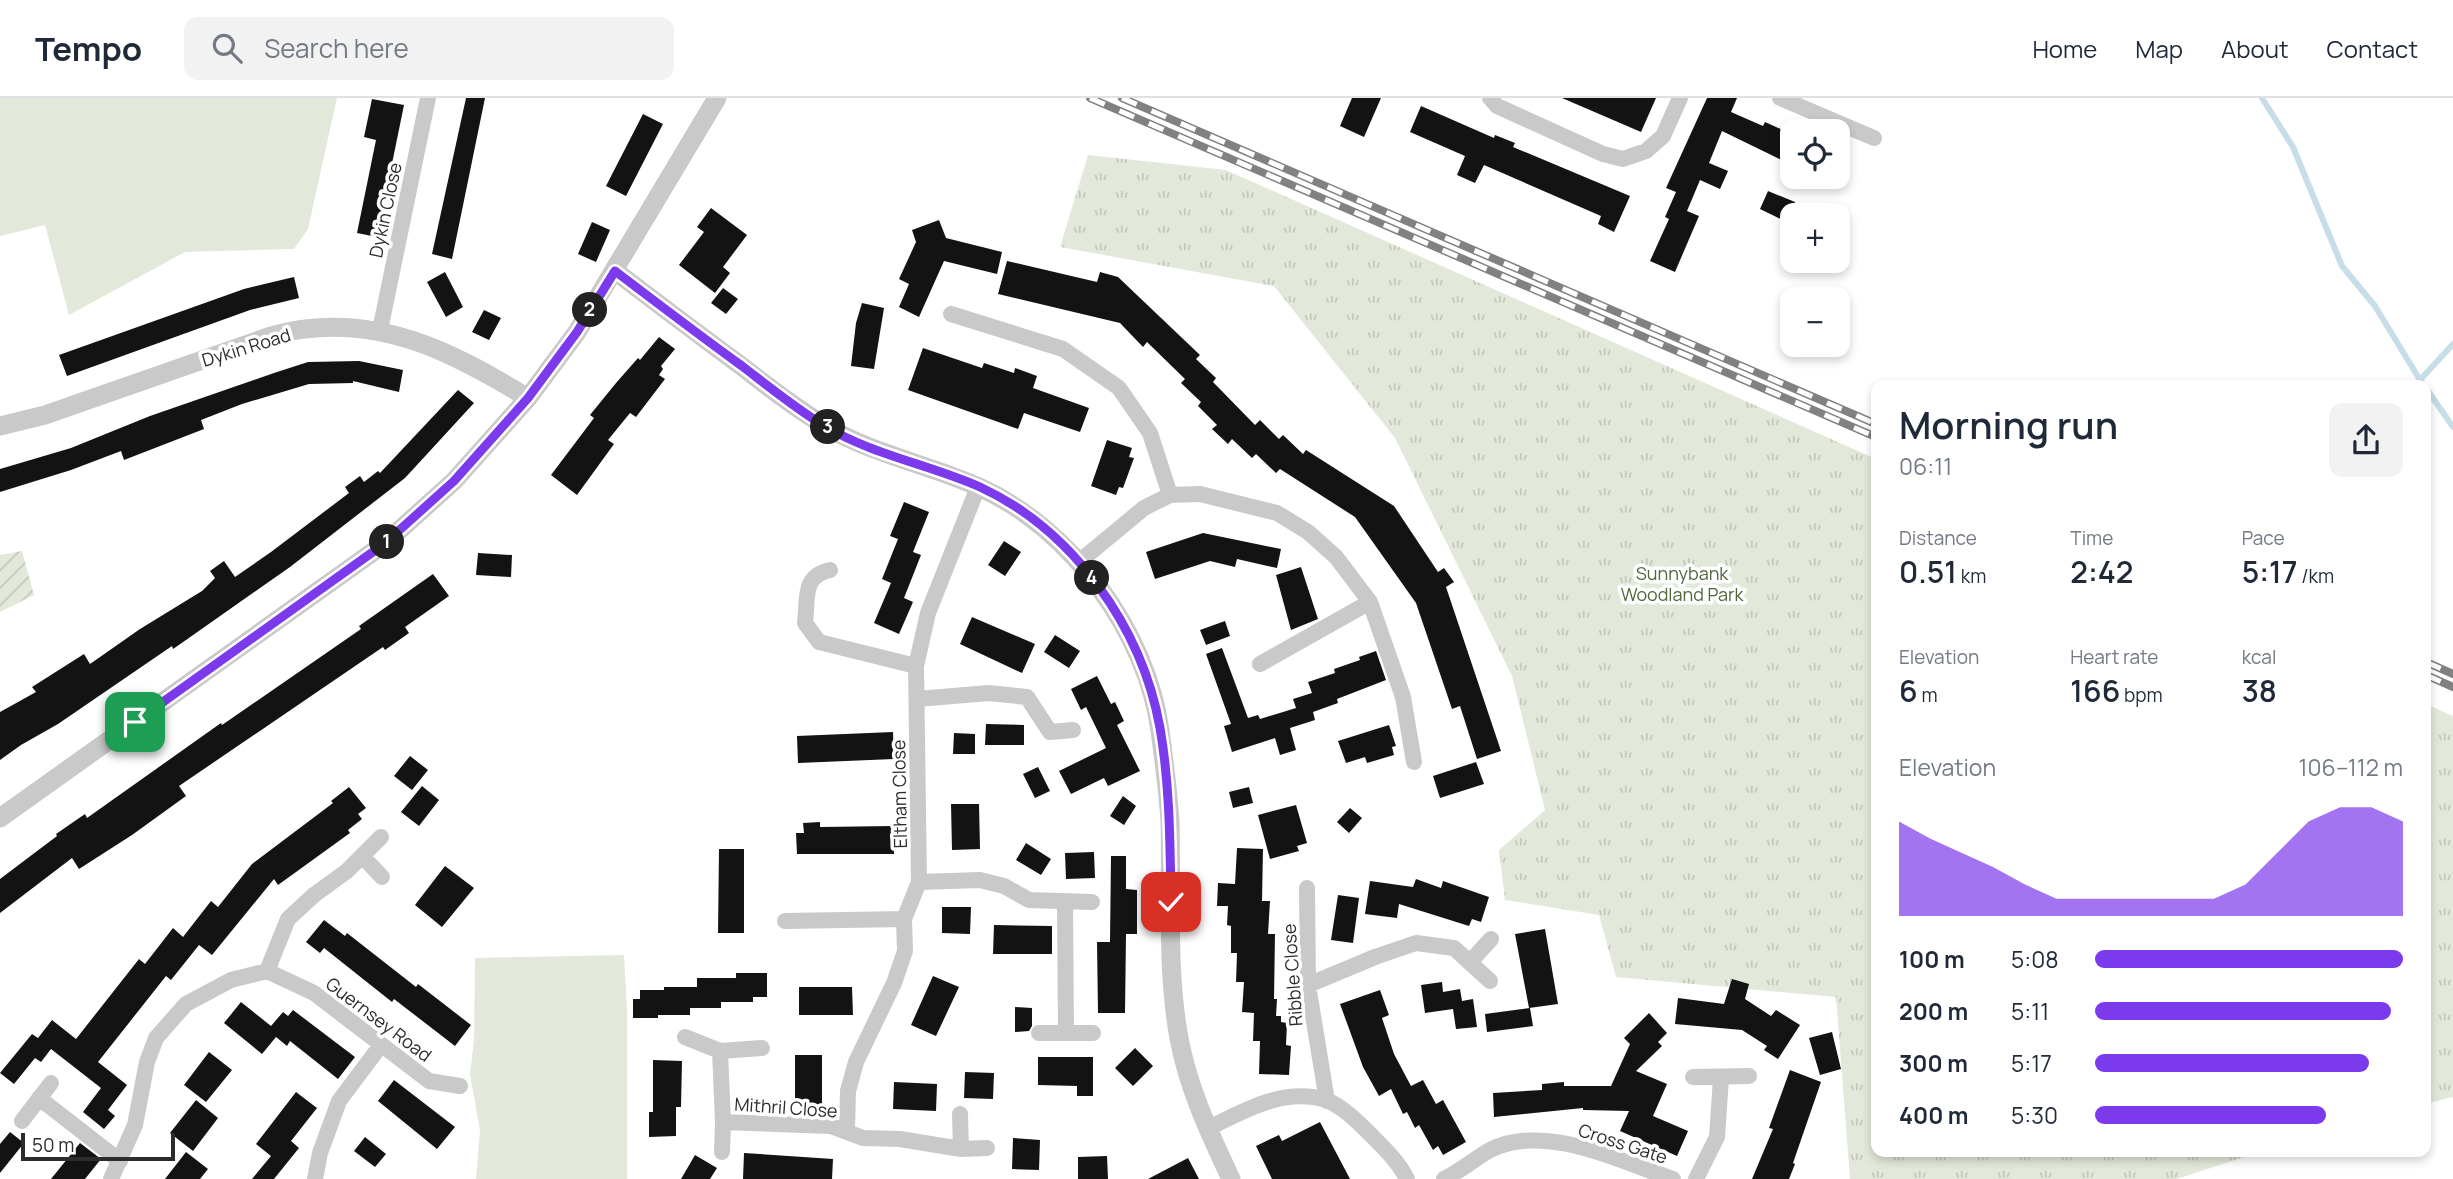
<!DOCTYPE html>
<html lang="en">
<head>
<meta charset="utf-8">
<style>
	:root { --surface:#fff; --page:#f2f2f3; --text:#1f2937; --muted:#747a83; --line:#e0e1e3; --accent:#7c3aed }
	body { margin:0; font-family:Manrope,sans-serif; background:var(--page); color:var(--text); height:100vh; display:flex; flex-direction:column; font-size:26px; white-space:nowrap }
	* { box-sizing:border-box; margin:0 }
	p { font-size:23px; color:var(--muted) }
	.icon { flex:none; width:38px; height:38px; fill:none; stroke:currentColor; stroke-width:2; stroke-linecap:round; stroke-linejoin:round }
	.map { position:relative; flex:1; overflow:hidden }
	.side { position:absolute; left:1871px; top:282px; width:560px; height:777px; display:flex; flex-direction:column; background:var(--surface); border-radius:14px; box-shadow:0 4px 10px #0003 }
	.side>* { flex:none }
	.tools { position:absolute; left:1780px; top:21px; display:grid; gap:14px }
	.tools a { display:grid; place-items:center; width:70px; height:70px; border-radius:14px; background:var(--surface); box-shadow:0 4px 10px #0003; font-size:35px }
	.scale { position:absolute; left:21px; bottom:18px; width:154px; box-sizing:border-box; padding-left:7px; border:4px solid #2c2c2c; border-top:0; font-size:19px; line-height:24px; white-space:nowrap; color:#2c2c2c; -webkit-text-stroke:5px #fff; paint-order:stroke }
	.pin { position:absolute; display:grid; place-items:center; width:60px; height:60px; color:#fff; margin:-30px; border-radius:14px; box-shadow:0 4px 10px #0006 }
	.km { position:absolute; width:35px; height:35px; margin:-18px; border-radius:50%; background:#222; color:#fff; font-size:19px; line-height:35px; text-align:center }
	.round { display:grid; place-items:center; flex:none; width:74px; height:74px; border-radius:14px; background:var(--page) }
	.head { display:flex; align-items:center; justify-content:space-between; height:119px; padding:0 28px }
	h1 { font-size:38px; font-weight:600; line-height:52px }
	.metrics { display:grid; grid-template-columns:repeat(3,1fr); gap:10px; height:119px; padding:7px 28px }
	.metrics div { display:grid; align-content:center }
	.metrics b { font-size:30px; font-weight:600 }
	.metrics small { font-size:19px; font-weight:400 }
	.metrics p { font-size:19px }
	.chart { height:196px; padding:14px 28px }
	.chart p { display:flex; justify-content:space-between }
	.chart svg { width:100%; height:126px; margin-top:7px; fill:var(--accent); opacity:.7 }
	ul { padding:0 28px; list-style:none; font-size:23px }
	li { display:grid; grid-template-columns:112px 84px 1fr; align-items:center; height:52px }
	li i { height:18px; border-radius:9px; background:var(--accent) }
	header { display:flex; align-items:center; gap:42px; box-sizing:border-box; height:98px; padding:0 35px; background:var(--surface); border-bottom:2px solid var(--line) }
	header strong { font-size:33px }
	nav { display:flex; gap:38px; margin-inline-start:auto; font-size:24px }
	.search { width:490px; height:63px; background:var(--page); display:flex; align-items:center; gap:18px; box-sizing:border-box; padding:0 24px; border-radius:14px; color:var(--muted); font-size:26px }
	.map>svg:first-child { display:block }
	.grass { fill:#e3e9da }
	.park { fill:url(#park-tufts) }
	.garden { fill:url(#garden-furrows) }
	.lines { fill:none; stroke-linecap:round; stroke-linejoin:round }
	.stream { stroke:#c7dde8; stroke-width:6 }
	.building { fill:#131313 }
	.minor { stroke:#c9c9c9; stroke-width:16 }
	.tertiary { stroke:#c9c9c9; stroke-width:19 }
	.rail-casing { stroke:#818181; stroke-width:8 }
	.rail { stroke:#fff; stroke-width:5; stroke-dasharray:16; stroke-linecap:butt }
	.route-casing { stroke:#fff; stroke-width:14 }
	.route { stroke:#7c3aed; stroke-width:9 }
	.labels { text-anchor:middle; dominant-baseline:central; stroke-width:7; stroke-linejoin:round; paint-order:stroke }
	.street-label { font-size:18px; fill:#2c2c2c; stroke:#fff }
	.park-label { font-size:18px; fill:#51653c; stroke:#fff }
</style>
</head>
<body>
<header>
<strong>Tempo</strong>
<div class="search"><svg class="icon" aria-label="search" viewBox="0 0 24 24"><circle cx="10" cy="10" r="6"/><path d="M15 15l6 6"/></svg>Search here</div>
<nav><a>Home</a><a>Map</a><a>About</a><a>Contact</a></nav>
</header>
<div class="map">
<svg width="2453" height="1081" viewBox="0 0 2453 1081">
	<defs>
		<pattern id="park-tufts" width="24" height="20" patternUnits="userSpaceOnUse" patternTransform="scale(1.75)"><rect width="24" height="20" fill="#e3e9da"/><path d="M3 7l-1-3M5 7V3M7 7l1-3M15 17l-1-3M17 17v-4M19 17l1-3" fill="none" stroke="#c3c8bb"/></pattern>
		<pattern id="garden-furrows" width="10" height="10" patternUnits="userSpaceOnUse" patternTransform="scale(1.75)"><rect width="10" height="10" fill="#e3e9da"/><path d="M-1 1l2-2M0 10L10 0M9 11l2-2" fill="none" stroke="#c3c8bb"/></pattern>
	</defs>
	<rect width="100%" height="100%" fill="#fff"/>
	<path class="grass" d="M0 0H337L308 131 294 151 185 154 69 217 45 127 0 138Z
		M624 857 627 913V1081H476L480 1032 470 977 474 941 475 860Z"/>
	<path class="park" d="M1088 57 1226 72 1876 361V1054H2259L2177 1081H1850L1836 899 1616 879 1599 817 1505 802 1499 752 1545 712 1512 578 1395 340 1274 188 1060 149Z
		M2426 606 2453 618V999L2426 1006Z"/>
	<path class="garden" d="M22 453 34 497 0 514V457Z"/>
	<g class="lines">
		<path class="stream" d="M2262 0 2293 49 2342 168 2375 208 2420 282
			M2423 287 2420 282 2453 246
			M2426 290 2453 329"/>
	</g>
	<path class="building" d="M466 0H485L452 161 432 156Z
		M1352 0H1381L1364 39 1340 28Z
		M1562 0H1656L1641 34Z
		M1707 0H1737L1731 14 1763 28 1765 24 1792 36V67L1722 33 1709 65 1728 73 1720 91 1700 82 1687 113 1699 118 1675 174 1650 163 1669 121 1665 119 1676 94 1666 90Z
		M372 1 404 7 377 139 357 135 376 42 364 39Z
		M1421 8 1494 40 1495 37 1515 45 1513 49 1630 98 1614 134 1598 126 1601 118 1484 67 1475 85 1457 77 1465 58 1410 34Z
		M643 16 663 26 626 98 606 88Z
		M1768 93 1795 104 1787 124 1760 111Z
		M711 110 747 137 723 169 730 175 715 195 679 167 704 134 697 129Z
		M939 122 946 140 1002 154 997 176 944 163 919 219 899 209 909 186 899 181 916 144 912 132Z
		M592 124 610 132 596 164 578 156Z
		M1007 163 1097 184 1100 174 1118 179 1200 257 1196 261 1216 280 1213 284 1255 327 1260 322 1279 341 1283 337 1303 356 1306 352 1394 408 1438 474 1444 470 1454 484 1446 489 1501 653 1477 661 1460 608 1452 611 1416 505 1355 419 1280 371 1276 375 1256 356 1252 360 1232 341 1228 346 1212 331 1217 327 1198 308 1201 304 1181 285 1185 281 1147 244 1143 249 1120 225 998 196Z
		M445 174 463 209 446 219 427 184Z
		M294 179 299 200 250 212 67 278 59 257 244 191Z
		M723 190 738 201 726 216 711 205Z
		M862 205 884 210 874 271 851 268 856 225Z
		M484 212 501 220 489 242 472 234Z
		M659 239 675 251 661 268 663 271 659 277 665 281 636 319 630 315 608 342 614 346 577 397 551 377 594 320 590 317 616 285 638 260 640 262Z
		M923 250 982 270 984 265 1014 275 1015 270 1037 278 1033 290 1089 310 1080 334 1024 315 1018 331 908 292Z
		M359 263 403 272 399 294 353 283V285L309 286 242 306 201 322 204 331 124 362 121 353 71 372 0 394V371L71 350 150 318 274 275 308 264Z
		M458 292 474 305 405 380 290 469 186 542 173 551 172 548 58 626 21 647 0 662V614L36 594 32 589 84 556 90 566 140 531 202 493 215 480 210 473 224 463 235 479 271 454 349 395 345 389 360 378 364 384 378 373 380 375Z
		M1107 342 1132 350 1129 359 1134 360 1123 390 1119 389 1116 397 1091 388Z
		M904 404 929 414 913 454 921 457 904 500 913 504 899 536 874 525 891 485 882 481 898 441 890 438Z
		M1203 435 1281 451 1277 470 1237 461 1235 469 1210 463 1155 481 1146 454Z
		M1004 443 1021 454 1005 478 988 467Z
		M478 455 512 457 511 479 476 477Z
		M1301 469 1318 521 1291 532 1276 477Z
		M433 476 449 498 405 529 409 535 385 552 383 549 179 688 186 698 132 737 79 771 72 760 0 815V781L57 738 56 736 85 716 87 720 221 625 222 627 361 531 359 528Z
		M972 519 1035 546 1022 575 960 546Z
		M1225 523 1230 538 1206 547 1200 532Z
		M1055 537 1080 553 1069 570 1044 554Z
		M1222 550 1248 620 1258 617 1260 621 1296 610 1293 601 1312 595 1308 584 1335 575 1334 571 1360 562 1359 559 1376 553 1386 582 1337 601 1338 605 1313 614 1315 622 1290 630 1296 652 1280 657 1275 640 1232 654 1224 628 1231 626 1206 556Z
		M1097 578 1111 606 1115 604 1124 623 1117 627 1140 673 1108 688 1104 680 1071 696 1059 673 1106 650 1086 609 1081 612 1071 591Z
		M986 626 1024 627V647H985Z
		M1389 627 1396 648 1392 649 1394 657 1367 665 1365 659 1346 665 1338 643Z
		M893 634 894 661 798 665 797 638Z
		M954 635 975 636V656H953Z
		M410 658 428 672 412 692 394 678Z
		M1476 664 1484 686 1440 700 1433 678Z
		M1038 669 1050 693 1035 700 1023 676Z
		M422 688 439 702 419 728 401 714Z
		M349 689 366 710 358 716 362 721 348 732 350 735 278 787 274 781 212 857 199 847 171 882 166 878 98 964 127 987 108 1012 115 1018 104 1031 83 1014 101 990 51 951 41 964 35 960 14 986 0 975 32 936 38 940 52 922 76 941 139 861 145 866 173 830 183 839 211 803 218 809 252 766 333 705 331 703Z
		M1249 689 1253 705 1233 710 1229 694Z
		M1123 698 1136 708 1124 727 1110 718Z
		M951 706H979L980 751 952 752Z
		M1296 707 1307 745 1297 748 1299 753 1270 761 1258 717Z
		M1350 710 1362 720 1349 735 1337 724Z
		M820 724V729L893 728 894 756H797L796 735H804L803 725Z
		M1026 745 1051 761 1041 777 1016 762Z
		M1237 750 1263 751 1262 803H1270L1268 836H1275L1274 901H1277L1276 918H1281V924L1287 925 1286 947 1291 948 1289 977 1259 976 1260 943H1253L1254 915 1242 914 1244 884H1236L1237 855H1231V828L1227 827 1228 808H1217L1218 785 1235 786Z
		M719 751H744V835H718Z
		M1094 754 1095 780 1066 781 1065 755Z
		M1111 758H1126V791L1137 792V836H1126L1125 915H1098L1097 844H1110Z
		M445 768 474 790 442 829 415 807Z
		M1416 781 1441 790 1443 783 1489 799 1481 824 1472 821 1469 828 1399 806 1397 820 1365 816 1370 783 1413 789Z
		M1338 797 1359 800 1353 845 1331 842Z
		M942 809H971L970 836 942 835Z
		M324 822 345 838 347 835 416 889 418 886 471 927 455 948 394 901 392 904 324 850 320 855 306 844Z
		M994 827 1052 828V856H993Z
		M1545 831 1558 906 1529 910 1515 836Z
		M736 875H767V899H753V904H721V910H690V917H658V920H633V901H640V892H664V889H697V880H736Z
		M933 878 959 889 936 938 911 927Z
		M1732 881 1749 886 1745 901 1771 918 1776 912 1800 927 1778 961 1764 952 1767 948 1742 932 1675 926 1678 900 1724 906Z
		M1442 884 1443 894 1460 891 1462 903 1473 901 1477 929 1456 931 1453 911 1425 915 1421 887Z
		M799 889H852L853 917H799Z
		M1380 892 1389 917 1382 920 1394 956 1411 988 1423 982 1436 1006 1443 1002 1466 1044 1443 1057 1438 1048 1433 1052 1419 1027 1415 1030 1407 1014 1403 1016 1391 991 1379 998 1363 969 1340 906Z
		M241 904 271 928 283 914 288 918 293 912 355 959 338 981 290 943 287 948 276 939 262 956 224 925Z
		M1015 909 1032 910V928L1029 933 1015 934Z
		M1530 910 1533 928 1487 934 1485 916Z
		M1649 915 1667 935 1658 944 1662 948 1636 973 1667 986 1653 1018 1688 1033 1677 1058 1620 1033 1629 1013 1583 1012V1010L1494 1019 1493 995 1542 992V986L1564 984V988H1611L1630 946 1624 940Z
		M1832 934 1841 971 1820 977 1809 940Z
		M1135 950 1153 968 1133 988 1115 970Z
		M209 954 232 972 206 1004 184 987Z
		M795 957H822V1008H795Z
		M1038 959H1093V998H1077V988L1038 987Z
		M653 962 682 963 681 1009H676V1038L649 1039V1014H653Z
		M1790 972 1821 984 1793 1065 1795 1066 1789 1081H1752L1773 1031 1769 1030Z
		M965 974 994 975 993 1001 964 1000Z
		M394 982 455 1029 437 1051 378 1003Z
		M894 984 937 986 936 1013 893 1011Z
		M296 994 317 1010 291 1043 299 1050 274 1081H252L271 1058 256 1046Z
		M196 1002 218 1020 193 1053 170 1035Z
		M1320 1024 1350 1081H1272L1256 1048 1279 1037 1282 1043Z
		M10 1034 24 1045 0 1075V1046Z
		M365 1039 386 1056 375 1069 354 1053Z
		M1013 1040 1040 1042 1039 1072 1012 1071Z
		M80 1045 101 1061 85 1081H51Z
		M186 1054 208 1071 200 1081H165Z
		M744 1055 833 1061 832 1081H743Z
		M695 1057 717 1070 710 1081H681Z
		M1107 1058 1108 1081H1078V1059Z
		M1188 1060 1199 1081H1148Z"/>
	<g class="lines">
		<path class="minor" d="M1490 0 1497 8 1603 56 1623 61 1646 53 1663 38 1680 0
			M1780 0 1874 40
			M951 216 1063 251 1119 290 1150 335 1170 397
			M380 232 428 0
			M1080 463 1144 410 1170 397 1200 396 1277 415 1308 434 1336 459 1370 504 1403 599 1414 664
			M830 472C802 478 808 500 805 525L819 544 916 568
			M1260 566 1370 504
			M917 601 989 595 1027 599 1050 634 1073 632
			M362 758 382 779
			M919 784 980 782 1004 788 1029 802 1092 804
			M1307 790 1308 887 1327 1003
			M1065 804 1066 935
			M785 823 904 821 919 784 916 568 928 515 978 389
			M1470 864 1491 841
			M267 873 288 821 314 797 347 773 381 739
			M1308 887 1375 859 1416 845 1454 850 1490 883
			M1039 935H1093
			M685 939 720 953 723 1024 831 1028 863 1040 900 1041 961 1051 987 1050
			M720 953 762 950
			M1693 979 1749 978
			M39 1000 120 1063
			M960 1016 961 1051
			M22 1023 51 985
			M1207 1031C1244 1013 1283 989 1326 1002 1342 1008 1358 1024 1369 1035 1383 1049 1398 1063 1407 1081
			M847 1033 848 993 856 964 894 885 905 853 904 821
			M722 1054 723 1024
			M111 1081 135 1027 147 964 156 940 186 906 231 882 267 873 314 895 429 983 460 988
			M315 1081 320 1055 339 1003 381 947
			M1444 1081C1461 1073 1474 1061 1490 1052 1545 1024 1621 1064 1673 1081
			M1696 1081 1717 1039 1721 980"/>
		<path class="tertiary" d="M615 173C657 205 698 236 740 267 767 288 795 310 824 327 873 357 929 366 981 390 1071 431 1147 534 1160 633 1164 662 1168 693 1170 723 1172 795 1166 869 1179 940 1188 990 1210 1036 1231 1081
			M0 328 45 317 268 239C280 236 292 232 305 231 389 220 459 258 528 300
			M0 720 384 446 454 383 528 300 577 234 717 0"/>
		<defs>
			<path id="rail" d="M1090 0 1876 339
				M1122 0 1876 326
				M2426 564 2453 576
				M2426 577 2453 589"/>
		</defs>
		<use href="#rail" class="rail-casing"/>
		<use href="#rail" class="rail"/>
	</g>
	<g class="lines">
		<defs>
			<path id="route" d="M135 624 384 446 454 383 528 300 577 234 615 173C657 205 699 237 742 268 768 288 795 310 823 327 872 357 928 366 980 389 1073 432 1142 529 1160 630 1170 687 1170 746 1171 804"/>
		</defs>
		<use href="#route" class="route-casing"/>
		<use href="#route" class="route"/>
	</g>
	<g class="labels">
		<g class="street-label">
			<text transform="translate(385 112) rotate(-78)">Dykin Close</text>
			<text transform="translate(246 249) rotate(-17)">Dykin Road</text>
			<text transform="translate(899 696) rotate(-91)">Eltham Close</text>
			<text transform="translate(1292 877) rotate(-94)">Ribble Close</text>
			<text transform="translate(379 921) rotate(37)">Guernsey Road</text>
			<text transform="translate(786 1009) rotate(4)">Mithril Close</text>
			<text transform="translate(1623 1045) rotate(18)">Cross Gate</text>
		</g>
		<g class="park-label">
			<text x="1682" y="475">Sunnybank<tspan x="1682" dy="21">Woodland Park</tspan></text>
		</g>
	</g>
</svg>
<div class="tools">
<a><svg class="icon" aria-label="locate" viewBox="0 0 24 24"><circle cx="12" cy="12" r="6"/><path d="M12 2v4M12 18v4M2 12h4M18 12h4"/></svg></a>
<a>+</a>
<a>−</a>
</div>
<div class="scale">50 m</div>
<div class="pin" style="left:135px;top:624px;background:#1e9e55"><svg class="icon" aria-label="arrive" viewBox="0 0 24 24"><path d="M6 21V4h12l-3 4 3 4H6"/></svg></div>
<div class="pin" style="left:1171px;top:804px;background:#d93025"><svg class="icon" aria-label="check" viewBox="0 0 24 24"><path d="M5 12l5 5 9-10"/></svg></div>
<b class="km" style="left:387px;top:444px">1</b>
<b class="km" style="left:590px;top:212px">2</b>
<b class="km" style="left:828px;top:329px">3</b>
<b class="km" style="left:1092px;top:480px">4</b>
<section class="side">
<div class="head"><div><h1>Morning run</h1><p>06:11</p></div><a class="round"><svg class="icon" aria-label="share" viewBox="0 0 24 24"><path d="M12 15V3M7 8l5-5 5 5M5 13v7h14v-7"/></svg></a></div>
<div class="metrics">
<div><p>Distance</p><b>0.51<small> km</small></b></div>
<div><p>Time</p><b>2:42</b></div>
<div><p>Pace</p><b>5:17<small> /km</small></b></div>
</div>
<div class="metrics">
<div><p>Elevation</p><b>6<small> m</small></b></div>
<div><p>Heart rate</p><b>166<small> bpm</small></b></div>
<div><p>kcal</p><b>38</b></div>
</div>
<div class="chart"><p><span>Elevation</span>106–112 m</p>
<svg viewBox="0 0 160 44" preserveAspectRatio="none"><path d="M0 44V11L10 17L20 22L30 27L40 33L50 38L60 38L70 38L80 38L90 38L100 38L110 33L120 22L130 11L140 6L150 6L160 11V44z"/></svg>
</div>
<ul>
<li><b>100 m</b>5:08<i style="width:100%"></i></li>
<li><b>200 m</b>5:11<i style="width:96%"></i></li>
<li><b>300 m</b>5:17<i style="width:89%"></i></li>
<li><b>400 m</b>5:30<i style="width:75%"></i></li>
</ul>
</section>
</div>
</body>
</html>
